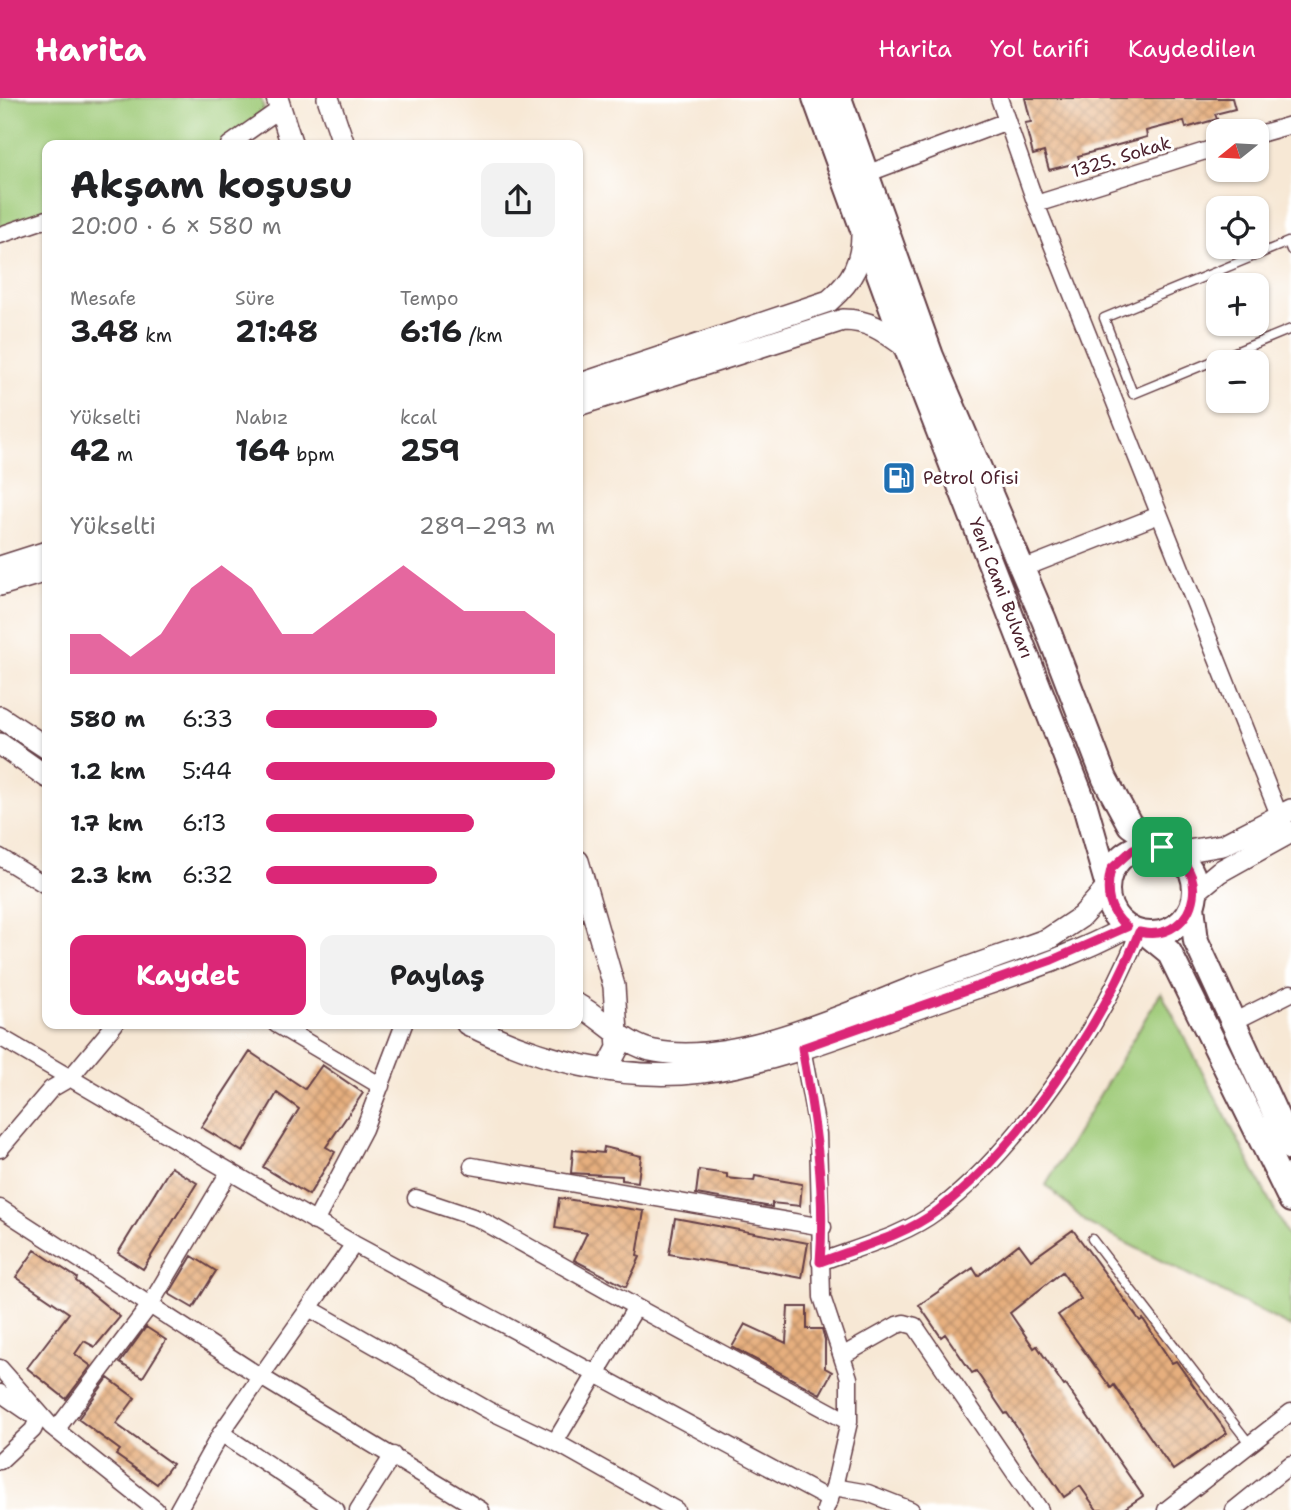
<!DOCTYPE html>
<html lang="tr">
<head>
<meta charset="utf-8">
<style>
	:root { --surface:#fff; --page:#f2f2f2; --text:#202124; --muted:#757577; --accent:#db2777 }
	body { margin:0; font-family:"Shantell Sans",sans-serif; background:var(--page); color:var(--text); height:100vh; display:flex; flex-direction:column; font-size:26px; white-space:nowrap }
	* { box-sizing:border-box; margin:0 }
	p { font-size:23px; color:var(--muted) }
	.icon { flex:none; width:38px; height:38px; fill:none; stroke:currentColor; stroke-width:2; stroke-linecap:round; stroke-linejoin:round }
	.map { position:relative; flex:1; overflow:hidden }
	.drawer { position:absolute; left:42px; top:42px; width:541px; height:889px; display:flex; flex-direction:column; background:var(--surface); border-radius:14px; box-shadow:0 2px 5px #0004 }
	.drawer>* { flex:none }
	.needle { width:46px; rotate:252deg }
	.tools { position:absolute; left:1206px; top:21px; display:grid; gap:14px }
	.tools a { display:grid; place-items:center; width:63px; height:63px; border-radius:14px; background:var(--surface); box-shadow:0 2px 5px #0004; font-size:35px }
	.pin { position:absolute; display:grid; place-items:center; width:60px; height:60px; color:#fff; margin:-30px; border-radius:14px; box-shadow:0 4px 10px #0006 }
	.round { display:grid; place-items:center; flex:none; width:74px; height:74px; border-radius:14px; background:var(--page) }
	.headline { display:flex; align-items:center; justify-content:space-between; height:119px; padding:0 28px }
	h1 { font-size:38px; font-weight:700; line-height:52px }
	.figures { display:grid; grid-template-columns:repeat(3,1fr); gap:10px; height:119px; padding:7px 28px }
	.figures div { display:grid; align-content:center }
	.figures b { font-size:30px; font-weight:700 }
	.figures small { font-size:19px; font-weight:400 }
	.figures p { font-size:19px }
	.chart { height:196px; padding:14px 28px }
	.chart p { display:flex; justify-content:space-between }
	.chart svg { width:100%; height:126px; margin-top:7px; fill:var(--accent); opacity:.7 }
	.primary-button { display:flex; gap:14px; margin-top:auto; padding:14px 28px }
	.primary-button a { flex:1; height:80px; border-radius:14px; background:var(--accent); color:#fff; font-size:28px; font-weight:700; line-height:80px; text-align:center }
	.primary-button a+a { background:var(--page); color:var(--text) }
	ul { padding:0 28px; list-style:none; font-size:23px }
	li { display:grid; grid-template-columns:112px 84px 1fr; align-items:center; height:52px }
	li i { height:18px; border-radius:9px; background:var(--accent) }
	header { display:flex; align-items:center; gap:42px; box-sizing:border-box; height:98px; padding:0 35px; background:var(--accent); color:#fff }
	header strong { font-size:33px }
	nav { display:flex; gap:38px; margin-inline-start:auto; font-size:24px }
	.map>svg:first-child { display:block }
	.grass { fill:#9eca77; stroke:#747451; stroke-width:2 }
	.building { fill:url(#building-cross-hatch) }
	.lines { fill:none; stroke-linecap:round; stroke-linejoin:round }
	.lane-casing { stroke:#643d44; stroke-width:11 }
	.street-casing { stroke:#643d44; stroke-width:19 }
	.secondary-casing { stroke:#643d44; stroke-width:24 }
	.primary-casing { stroke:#643d44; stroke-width:28 }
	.lane { stroke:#fff; stroke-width:8 }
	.street { stroke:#fff; stroke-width:16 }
	.secondary { stroke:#fff; stroke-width:21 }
	.primary { stroke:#fff; stroke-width:24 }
	.route-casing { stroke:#fff; stroke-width:14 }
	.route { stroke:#db2777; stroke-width:9 }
	.labels { text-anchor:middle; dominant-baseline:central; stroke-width:6; stroke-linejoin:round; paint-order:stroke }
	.street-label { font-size:18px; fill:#4a1f2b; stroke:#fff }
	.poi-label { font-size:18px; fill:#4a1f2b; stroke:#fff; text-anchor:start }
</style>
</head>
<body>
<header>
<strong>Harita</strong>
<nav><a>Harita</a><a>Yol tarifi</a><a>Kaydedilen</a></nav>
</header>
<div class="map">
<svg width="1291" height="1412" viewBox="0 0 1291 1412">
	<defs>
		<pattern id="building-cross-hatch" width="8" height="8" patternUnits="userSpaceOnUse" patternTransform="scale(1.75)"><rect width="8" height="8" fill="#e6af7e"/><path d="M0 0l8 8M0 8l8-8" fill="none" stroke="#bc8e67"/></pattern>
	</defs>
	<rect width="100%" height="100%" fill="#fff"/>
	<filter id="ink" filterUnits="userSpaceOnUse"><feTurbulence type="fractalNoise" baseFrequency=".0143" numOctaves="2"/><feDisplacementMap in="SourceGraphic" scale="14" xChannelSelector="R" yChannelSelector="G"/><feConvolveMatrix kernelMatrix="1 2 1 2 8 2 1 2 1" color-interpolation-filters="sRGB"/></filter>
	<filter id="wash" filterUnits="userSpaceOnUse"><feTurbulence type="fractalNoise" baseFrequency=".00686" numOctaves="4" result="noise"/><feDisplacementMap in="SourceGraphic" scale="28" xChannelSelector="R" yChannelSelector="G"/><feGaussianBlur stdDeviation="1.57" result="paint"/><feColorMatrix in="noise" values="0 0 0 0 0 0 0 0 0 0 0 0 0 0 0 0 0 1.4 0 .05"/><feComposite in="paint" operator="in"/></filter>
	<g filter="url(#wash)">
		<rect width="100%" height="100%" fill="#f7e8d5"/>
		<path class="grass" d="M0 0H261L265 15 223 47H47V123L0 142Z
			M1161 894 1291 1144V1229L1087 1125 1046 1087Z"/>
		<g id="blocks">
			<path class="building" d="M1025 0H1232L1235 11 1215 16 1217 21 1186 30 1184 23 1146 33 1147 39 1078 58 1080 64 1049 72 1044 54 1033 57 1025 25 1031 24Z
				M250 954 305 991 322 967 363 995 326 1049 335 1054 309 1097 263 1069 299 1011 277 995 243 1054 201 1029Z
				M604 1049 641 1058 638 1084 622 1082V1078L571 1075 573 1052 603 1055Z
				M171 1069 197 1085 143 1171 118 1155Z
				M699 1072 727 1076V1080L754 1083 755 1078 802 1086 800 1108 772 1105V1109L696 1096Z
				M559 1100 644 1113 637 1158 640 1159 626 1189 574 1162 587 1135 555 1130Z
				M675 1120 808 1145 802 1180 669 1156Z
				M1073 1132 1140 1223 1143 1221 1172 1265 1176 1263 1227 1335 1173 1372 1114 1287 1111 1290 1058 1217 1081 1201 1062 1174 1010 1215 1034 1250 1037 1248 1064 1288 1066 1287 1143 1398 1122 1412H1097L1080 1388 1064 1399 1007 1315 1005 1316 976 1273 972 1275 945 1236 941 1239 919 1207 973 1170 978 1178 1019 1146 1031 1162Z
				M35 1152 77 1180 76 1183 120 1219 95 1249 84 1243 75 1256 91 1268 66 1301 27 1270 69 1215 16 1179Z
				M192 1158 216 1173 193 1210 169 1196Z
				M788 1209H807V1231H822L825 1242V1270L832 1274 820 1296 732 1249 745 1226 786 1245Z
				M146 1229 166 1242 143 1279 120 1265Z
				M108 1280 135 1300 116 1326 172 1366 157 1386 116 1357 120 1352 78 1321Z"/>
		</g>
	</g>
	<g filter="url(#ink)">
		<use href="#blocks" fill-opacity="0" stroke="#643d44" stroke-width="2"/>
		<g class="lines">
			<defs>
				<path id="lane" d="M1291 152 1288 144 1104 220 1133 296 1291 231
					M1092 1141 1249 1345"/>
				<path id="street" d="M999 0 1036 106 1283 727
					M1256 37 1291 27
					M229 47 280 11
					M866 76 1007 23
					M1036 106 1218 49
					M0 137 47 121
					M1022 471 1159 417
					M0 759 47 788
					M1231 925 1291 895
					M276 926 381 988
					M0 939 354 1146 830 1402
					M802 950 818 1036 822 1199 849 1280V1324L834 1389 825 1412
					M0 1051 51 991 70 980 115 926
					M472 1068 823 1129
					M416 1100 479 1121 636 1209
					M0 1110 261 1279 481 1412
					M315 1124 364 1031 404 926
					M820 1164C859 1149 904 1138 937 1113 1018 1052 1102 927 1139 834
					M309 1210 488 1312 555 1344 636 1209 849 1324
					M842 1258 897 1227 904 1225 915 1228 1040 1412
					M0 1270 51 1328 156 1412
					M0 1295 38 1321 33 1332 0 1363
					M56 1332 150 1207 229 1074
					M221 1335 336 1412
					M555 1344 676 1412
					M834 1389 868 1395 911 1412
					M178 1412 221 1335 354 1146
					M358 1412 393 1357
					M1166 1412 1291 1314
					M1234 1412 1291 1366"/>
				<path id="secondary" d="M277 0 292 47
					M328 0 344 47
					M578 287 829 203C853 182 863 163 862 131
					M578 307 843 222C870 222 885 234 906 249
					M0 469 47 454
					M0 487 47 473
					M0 619 47 650
					M0 646 47 679
					M1176 755 1223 747 1291 712
					M578 763 614 888 618 950 607 971
					M1195 794 1219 774 1291 734
					M578 907C604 921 625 948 655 953 732 969 845 916 917 888 960 872 1004 857 1048 841L1081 819 1107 790
					M467 926C538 962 621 984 702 974 782 964 859 930 935 904 999 881 1067 862 1127 829"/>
				<path id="primary" d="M815 0 906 249 1085 708 1107 785
					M839 0 931 258 1044 522 1105 681 1130 727 1162 749
					M1107 792a44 44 0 1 1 88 0a44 44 0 1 1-88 0Z
					M1192 808 1196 843 1291 1050
					M1147 836 1169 854 1291 1102"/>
			</defs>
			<use href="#lane" class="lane-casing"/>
			<use href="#street" class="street-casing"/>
			<use href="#secondary" class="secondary-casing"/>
			<use href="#primary" class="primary-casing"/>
			<use href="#lane" class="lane"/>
			<use href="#street" class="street"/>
			<use href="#secondary" class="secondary"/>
			<use href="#primary" class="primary"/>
		</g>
	</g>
	<g class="lines" filter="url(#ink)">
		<defs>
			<path id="route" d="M1148 748C1219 755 1200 848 1139 834 1102 927 1018 1051 937 1113 904 1138 859 1149 820 1164 826 1091 815 1021 802 950L1052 862 1127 829C1108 813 1105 795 1111 771L1133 751Z"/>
		</defs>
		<use href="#route" class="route-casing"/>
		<use href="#route" class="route"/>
	</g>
	<defs>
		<symbol id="fuel-square" viewBox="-11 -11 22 22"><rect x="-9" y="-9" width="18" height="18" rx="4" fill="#1f6fb2" stroke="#fff"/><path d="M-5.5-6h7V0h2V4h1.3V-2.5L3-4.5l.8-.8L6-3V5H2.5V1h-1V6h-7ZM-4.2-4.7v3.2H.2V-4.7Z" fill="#fff"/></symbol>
	</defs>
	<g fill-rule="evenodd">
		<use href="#fuel-square" x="880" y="361" width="38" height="38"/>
	</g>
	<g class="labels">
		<g class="street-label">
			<text transform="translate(1121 59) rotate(-17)">1325. Sokak</text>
			<text transform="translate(1001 490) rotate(69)">Yeni Cami Bulvarı</text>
		</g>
		<g class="poi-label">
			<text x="923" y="380">Petrol Ofisi</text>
		</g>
	</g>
</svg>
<div class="tools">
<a><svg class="needle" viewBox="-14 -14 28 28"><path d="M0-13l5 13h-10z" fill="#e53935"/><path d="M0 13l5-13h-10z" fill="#757577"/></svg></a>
<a><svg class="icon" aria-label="locate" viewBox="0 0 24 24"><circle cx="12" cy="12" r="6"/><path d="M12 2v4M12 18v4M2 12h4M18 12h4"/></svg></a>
<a>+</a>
<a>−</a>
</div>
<div class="pin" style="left:1162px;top:749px;background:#1e9e55"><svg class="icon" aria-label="arrive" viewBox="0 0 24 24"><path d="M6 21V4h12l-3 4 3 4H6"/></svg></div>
<section class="drawer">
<div class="headline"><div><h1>Akşam koşusu</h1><p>20:00 · 6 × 580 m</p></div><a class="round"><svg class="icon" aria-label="share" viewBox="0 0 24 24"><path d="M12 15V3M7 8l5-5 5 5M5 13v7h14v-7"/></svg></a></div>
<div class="figures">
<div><p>Mesafe</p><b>3.48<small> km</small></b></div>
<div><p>Süre</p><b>21:48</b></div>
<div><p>Tempo</p><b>6:16<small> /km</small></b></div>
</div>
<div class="figures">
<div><p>Yükselti</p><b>42<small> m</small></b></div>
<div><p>Nabız</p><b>164<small> bpm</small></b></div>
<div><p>kcal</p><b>259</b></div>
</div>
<div class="chart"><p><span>Yükselti</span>289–293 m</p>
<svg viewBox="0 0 160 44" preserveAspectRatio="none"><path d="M0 44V30L10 30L20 38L30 30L40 14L50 6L60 14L70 30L80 30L90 22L100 14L110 6L120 14L130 22L140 22L150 22L160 30V44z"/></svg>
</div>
<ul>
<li><b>580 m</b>6:33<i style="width:59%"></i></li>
<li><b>1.2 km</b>5:44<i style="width:100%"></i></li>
<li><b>1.7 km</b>6:13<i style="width:72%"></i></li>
<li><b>2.3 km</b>6:32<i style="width:59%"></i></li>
</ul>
<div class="primary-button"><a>Kaydet</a><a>Paylaş</a></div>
</section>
</div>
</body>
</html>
